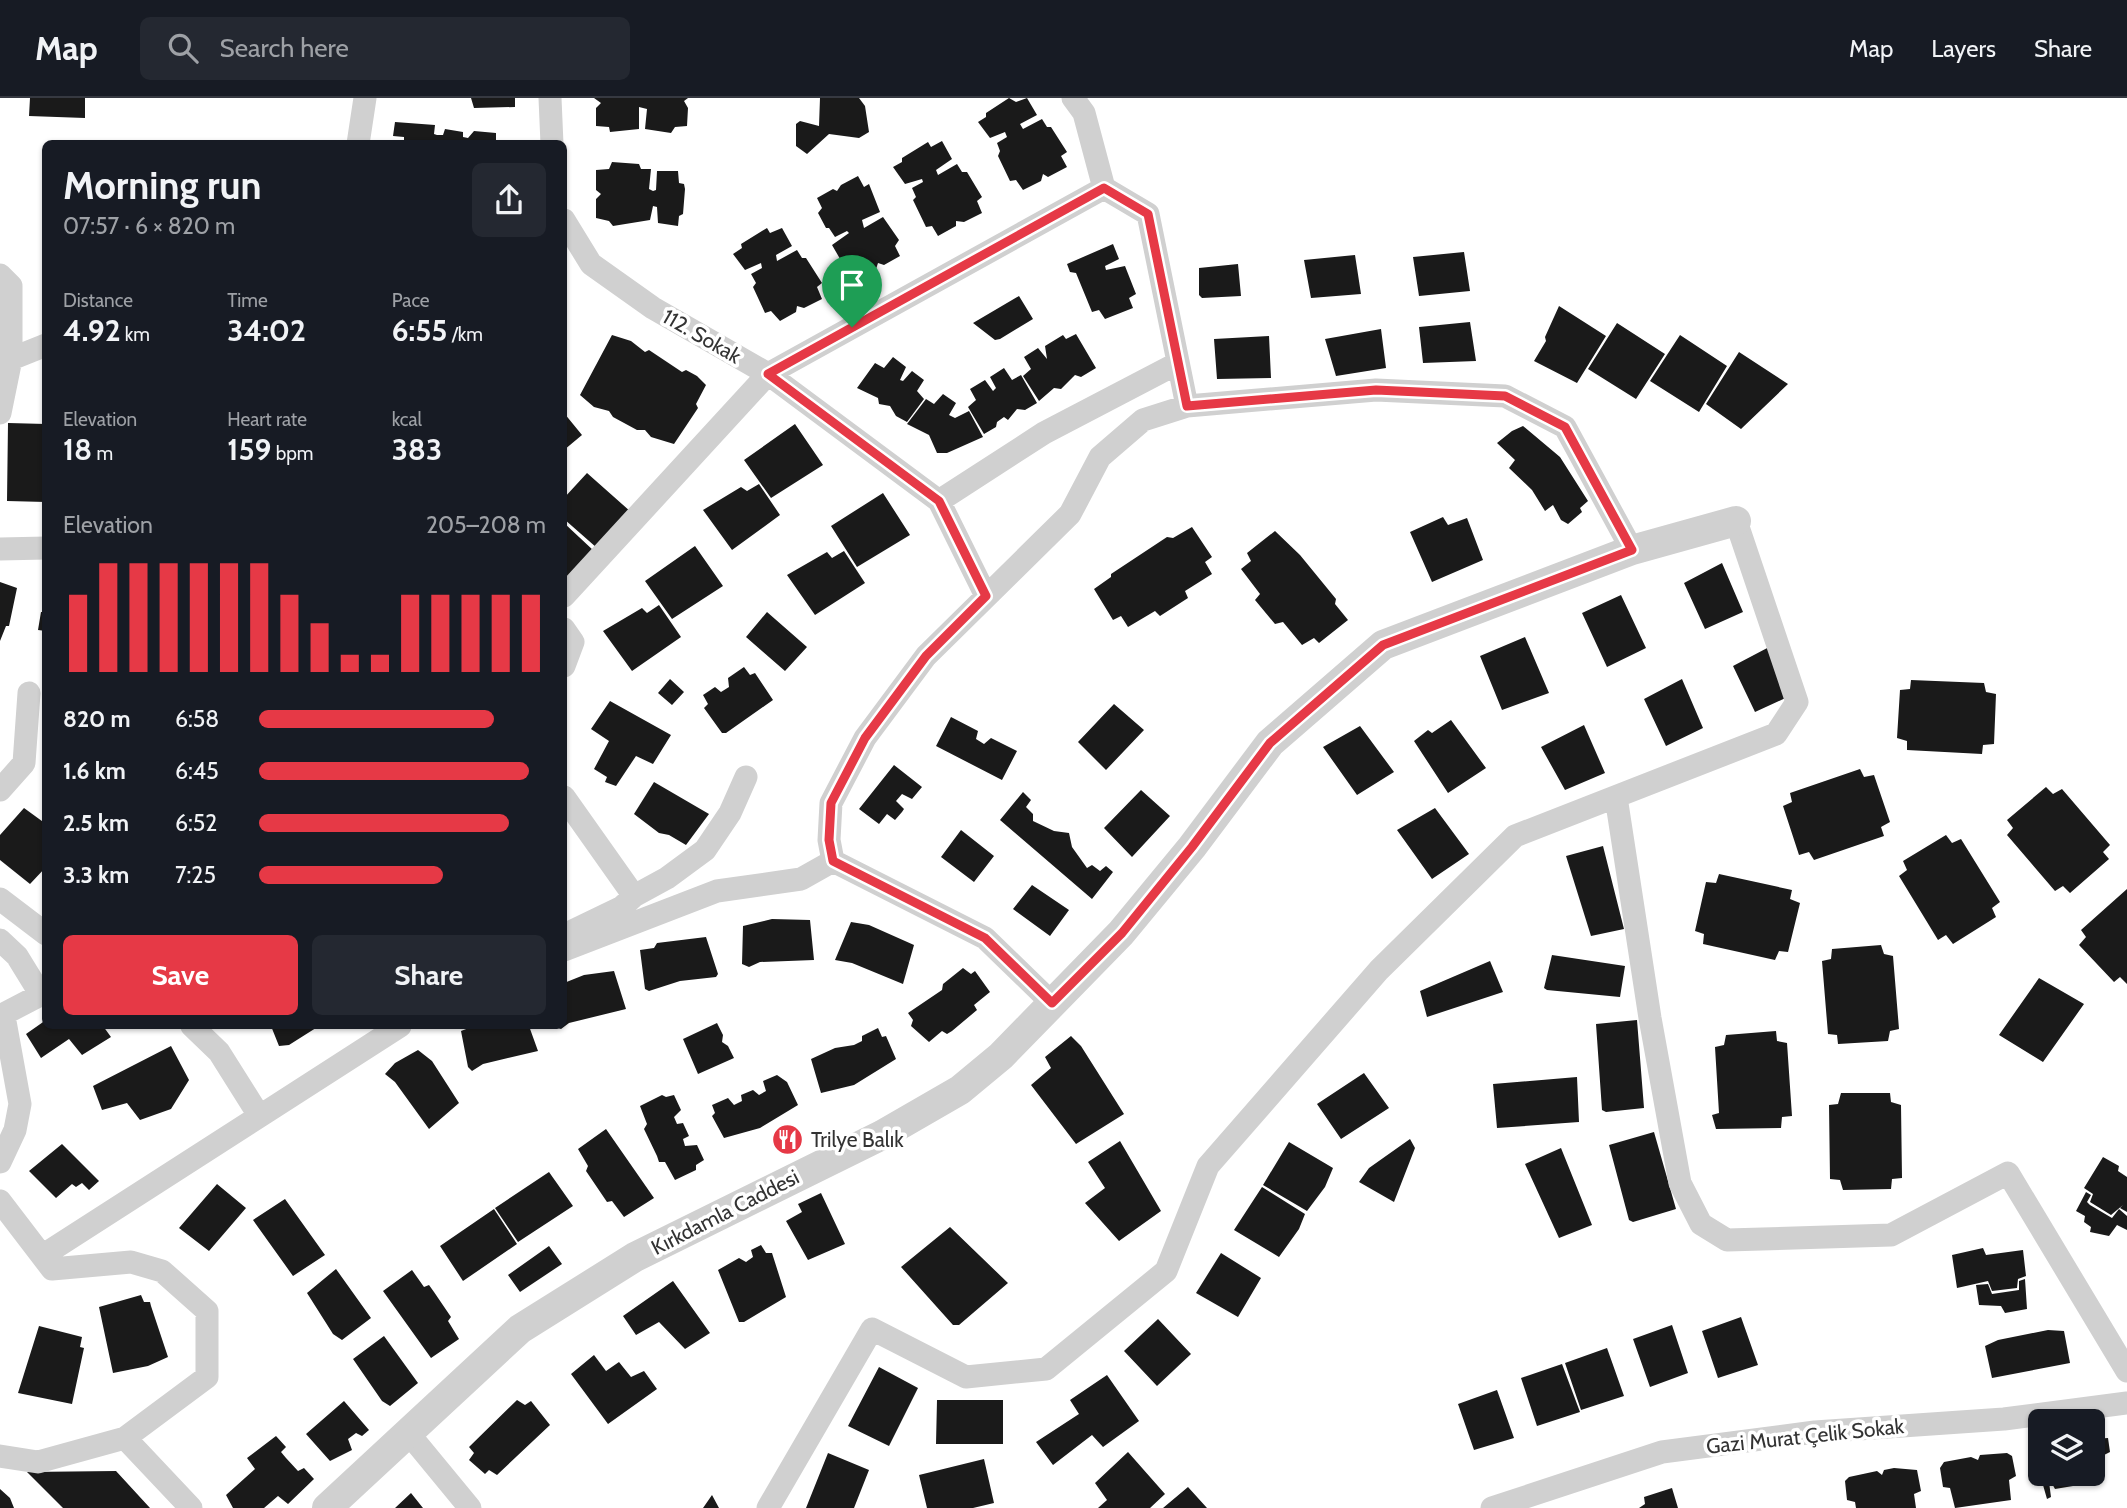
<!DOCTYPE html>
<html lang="en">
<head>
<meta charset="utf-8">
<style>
	:root { --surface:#171b24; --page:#242831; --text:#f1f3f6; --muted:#9ea1a6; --line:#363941; --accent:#e63946 }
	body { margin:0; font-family:Cabin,sans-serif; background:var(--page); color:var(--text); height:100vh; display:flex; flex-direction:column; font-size:26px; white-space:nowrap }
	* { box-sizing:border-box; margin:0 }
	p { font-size:23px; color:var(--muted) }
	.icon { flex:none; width:38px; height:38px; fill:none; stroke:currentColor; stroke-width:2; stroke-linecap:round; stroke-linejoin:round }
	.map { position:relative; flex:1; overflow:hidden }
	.side { position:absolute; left:42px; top:42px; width:525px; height:889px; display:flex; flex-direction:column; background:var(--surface); border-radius:10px; box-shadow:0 2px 5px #0004 }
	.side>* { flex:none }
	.tools { position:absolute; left:2028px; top:1311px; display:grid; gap:14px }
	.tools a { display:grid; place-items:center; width:77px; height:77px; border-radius:10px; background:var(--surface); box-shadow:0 2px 5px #0004; font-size:35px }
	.pin { position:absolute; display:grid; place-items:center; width:60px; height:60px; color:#fff; margin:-72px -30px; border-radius:50% 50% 50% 0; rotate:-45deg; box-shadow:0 0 7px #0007 }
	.pin .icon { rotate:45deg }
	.round { display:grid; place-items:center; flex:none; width:74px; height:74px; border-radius:10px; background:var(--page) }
	.overview { display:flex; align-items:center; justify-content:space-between; height:119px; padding:0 21px }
	h1 { font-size:38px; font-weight:700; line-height:52px }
	.metrics { display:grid; grid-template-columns:repeat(3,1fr); gap:10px; height:119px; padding:7px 21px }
	.metrics div { display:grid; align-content:center }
	.metrics b { font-size:30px; font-weight:700 }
	.metrics small { font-size:19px; font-weight:400 }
	.metrics p { font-size:19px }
	.chart { height:196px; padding:14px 21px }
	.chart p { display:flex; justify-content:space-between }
	.chart svg { width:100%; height:126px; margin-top:7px; stroke:var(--accent); stroke-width:6 }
	.action { display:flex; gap:14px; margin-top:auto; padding:14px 21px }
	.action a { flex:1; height:80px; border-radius:10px; background:var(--accent); color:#fff; font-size:28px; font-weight:700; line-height:80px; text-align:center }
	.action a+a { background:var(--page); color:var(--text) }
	ul { padding:0 21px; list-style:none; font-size:23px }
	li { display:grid; grid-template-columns:112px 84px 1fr; align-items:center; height:52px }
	li i { height:18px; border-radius:9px; background:var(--accent) }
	header { display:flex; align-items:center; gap:42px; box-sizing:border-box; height:98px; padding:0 35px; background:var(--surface); border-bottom:2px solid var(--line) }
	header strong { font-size:33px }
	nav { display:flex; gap:38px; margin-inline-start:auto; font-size:24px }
	.search { width:490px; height:63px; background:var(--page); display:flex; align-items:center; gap:18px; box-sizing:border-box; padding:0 24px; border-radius:10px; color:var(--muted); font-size:26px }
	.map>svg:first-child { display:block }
	.building { fill:#1a1a1a }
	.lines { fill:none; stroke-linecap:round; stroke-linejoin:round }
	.minor { stroke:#d0d0d0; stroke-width:23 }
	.tertiary { stroke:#d0d0d0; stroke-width:30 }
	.route-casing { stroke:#fff; stroke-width:14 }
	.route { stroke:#e63946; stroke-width:9 }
	.labels { text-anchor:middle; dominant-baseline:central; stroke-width:7; stroke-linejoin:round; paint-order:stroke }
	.street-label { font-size:21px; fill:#333; stroke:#fff }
	.poi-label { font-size:21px; fill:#333; stroke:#fff; text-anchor:start }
</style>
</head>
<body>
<header>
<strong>Map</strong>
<div class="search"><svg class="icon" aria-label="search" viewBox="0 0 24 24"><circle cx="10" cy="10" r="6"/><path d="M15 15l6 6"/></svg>Search here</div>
<nav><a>Map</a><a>Layers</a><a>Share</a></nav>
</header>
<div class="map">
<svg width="2127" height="1410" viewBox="0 0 2127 1410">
	<rect width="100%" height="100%" fill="#fff"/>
	<path class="building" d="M30 0H85V20L29 18Z
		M471 0H515V9L474 10Z
		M594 0H688L684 3 688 10 687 28 675 29 671 35 645 31 647 11 639 9V31L610 34 609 29 596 28V10L601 5Z
		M820 0H859L865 8 869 34 859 40 829 36 807 56 796 48V26L800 23 819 28Z
		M1009 0 1016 4 1027 0 1037 17 1020 26 1023 31 1042 21 1047 29H1051L1067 54 1061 58 1067 69 1048 79 1043 76 1041 83 1023 92 1016 82 1010 83 998 58 1000 53 997 45 1007 39 1005 34 990 40 978 24 986 19V15Z
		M395 24 435 27 434 36 437 37H443L445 31 463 34V39L468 40 474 33 496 35V46H404V39L393 38Z
		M942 43 952 61 936 72 938 77 957 66 962 74H967L982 99 977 103 982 115 964 124 956 123V128L938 138 932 128 926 129 913 102 916 99 912 90 923 84 922 81 905 86 893 69 902 64V60L928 44 931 49Z
		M612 64 639 66 641 71H651L649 91 653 93 656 92 657 73H678L679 85 684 86 685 91 683 116 679 118 678 128 658 125 657 109 653 108 650 122 613 128 609 123 596 120V101L601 96 596 92V72L609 71Z
		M858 78 864 89 869 86 880 114 862 122 864 130 883 119 899 142 895 148 900 158 884 167 878 165 876 171 854 185 832 147 849 135 847 133 835 139 829 130H826L818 115 822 110 817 100 833 91 837 93 841 87Z
		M767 130 770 135 782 130 792 148 776 157 777 163 797 152 802 160H806L822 185 817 189 822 201 804 210 797 208 796 214 780 223 771 213 765 215 753 189 756 185 751 176 762 170 761 165 745 172 733 156 742 150 741 146Z
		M1113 146 1119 161 1105 168 1106 172 1125 168 1136 196 1129 200 1133 210 1105 221 1099 212 1092 214 1076 175 1070 174 1067 166Z
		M1464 154 1470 193 1419 198 1413 159Z
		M1355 157 1361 196 1311 200 1304 162Z
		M1238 166 1241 198 1202 200 1199 197V170Z
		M1019 198 1033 221 1000 241 995 242 973 225Z
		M1559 208 1606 238 1577 285 1534 263 1546 243 1545 239Z
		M1470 224 1476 263 1423 265 1419 229Z
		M1617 225 1665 256 1636 301 1588 271Z
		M1381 231 1386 270 1336 278 1325 241Z
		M1076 236 1096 270 1081 279 1075 277 1061 291 1054 290 1039 303 1023 278 1031 271 1024 259 1038 250 1047 261 1045 248 1063 237 1066 241Z
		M612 237 631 243 645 254 649 252 682 274 686 272 697 278 706 287 696 306 698 310 674 346 651 339 645 332H637L613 319 609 313 594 309 580 297Z
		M1680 237 1727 268 1699 314 1650 283Z
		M1269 238 1271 280 1217 281 1214 241Z
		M1739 254 1788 286 1741 331 1706 306Z
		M893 259 906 269 900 282 903 283 912 273 924 282 917 293 924 301 907 324 896 318 890 308 879 306 878 300 857 290 875 265 884 270Z
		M1004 270 1012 282 1021 277 1037 305 1025 312 1017 311 1008 322 1004 319 997 324 996 329 984 336 968 309 976 302 970 291 985 282 993 293 996 290 990 279Z
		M943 296 956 305 949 317 955 320 969 313 983 339 947 355H937L929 337 907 326 926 301 934 306Z
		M564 315 582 337 564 352Z
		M8 325 46 326V404L7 403Z
		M795 326 823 367 771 400 744 362Z
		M1523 328 1560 359 1588 403 1580 410 1582 414 1568 426 1561 422 1553 407 1545 413 1532 392 1509 370 1515 362 1497 345 1512 333Z
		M587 375 631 414 597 450 564 421V400Z
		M759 386 780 417 732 452 703 412 741 389 747 393Z
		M883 395 910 437 857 469 831 428Z
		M1443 419 1448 427 1467 420 1483 462 1432 484 1410 434Z
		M564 425 594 453 564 488Z
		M1192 429 1212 459 1205 464 1212 476 1185 493 1188 500 1160 518 1155 513 1128 529 1121 518 1113 522 1094 491 1111 479V476L1167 439 1173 440Z
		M1275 433 1300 457 1336 501 1335 506 1348 522 1319 545 1314 540 1302 547 1283 524 1275 526 1255 502 1260 496 1241 471 1251 463 1247 455Z
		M695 448 723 488 672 521 645 483Z
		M844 453 865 485 815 517 787 477 827 454 832 460Z
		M1722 465 1743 514 1705 531 1684 485Z
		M0 484 17 490 9 528H6L0 543Z
		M1621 497 1646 550 1607 569 1582 515Z
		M659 507 681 539 632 573 603 533 642 510 647 515Z
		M41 514H46V533L38 532Z
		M767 514 807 549 785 573 746 539Z
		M1525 539 1549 595 1502 612 1480 558Z
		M1771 548 1792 597 1755 614 1733 568Z
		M744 569 750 577 755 575 773 602 726 635H722L704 610 708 606 703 597 715 589 721 594 729 589 728 580Z
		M670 581 684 594 672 607 658 595Z
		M1682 581 1703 630 1666 648 1644 601Z
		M1911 582 1984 585 1986 594 1996 596 1994 646 1983 647 1982 656 1907 652V643L1897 640 1900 592 1910 591Z
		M610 603 671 637 653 666 636 658 616 688 605 684 607 679 594 671 609 643 591 631Z
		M1114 606 1144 632 1106 672 1078 644Z
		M951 619 978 633 976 641 984 646 991 640 1017 653 1002 682 936 648Z
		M1451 622 1486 670 1448 695 1414 643 1428 632 1432 635Z
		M1584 627 1605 675 1565 692 1541 649Z
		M1360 628 1394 674 1357 697 1323 649Z
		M894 667 922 689 912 701 902 696 896 703 904 711 902 714 895 722 887 716 879 726 859 711Z
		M1860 671 1864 679 1874 677 1890 724 1881 729 1884 738 1814 762 1809 754 1799 757 1783 708 1792 704 1790 695Z
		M654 684 709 716 686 747 669 737 659 735 634 716Z
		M2046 689 2053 696 2062 691 2110 747 2103 754 2109 761 2070 795 2063 788 2055 793 2007 737 2013 730 2007 722Z
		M1141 692 1170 718 1132 759 1104 730Z
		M1023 694 1031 702 1026 709 1033 716V723L1054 733 1069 735 1072 749 1087 770 1092 767 1100 773 1106 768 1113 774 1092 801 1000 722Z
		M24 710 46 726V769L30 786 0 762V737Z
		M1435 710 1469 756 1432 781 1397 732Z
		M961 732 994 758 974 784 941 759Z
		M1946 737 1952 745 1961 741 2000 804 1992 810 1996 819 1953 846 1946 837 1938 842 1899 778 1907 772 1903 763Z
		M1603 748 1624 831 1591 838 1566 758Z
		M1719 776 1792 792 1790 801 1800 805 1788 854 1779 853 1775 862 1703 846 1704 836 1695 833 1706 784 1716 785Z
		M1032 787 1069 812 1050 838 1013 811Z
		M2127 791V886L2120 879 2114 884 2079 847 2086 839 2081 832Z
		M772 821 810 822 814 862 760 864 749 869 742 866 743 828Z
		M851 824 869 827 914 847 903 886 852 865 835 862Z
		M706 839 718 876 716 879 680 883 649 893 645 891 640 852 654 850 657 845Z
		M1881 847 1884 856 1893 858 1899 931 1890 933 1888 943 1838 946 1837 937 1828 936 1822 863 1831 861 1832 851Z
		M1552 857 1625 868 1620 899 1547 892 1544 890Z
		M1490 863 1503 894 1427 919 1420 893Z
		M963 870 971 876 975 873 990 894 974 907 977 912 952 933 947 936 942 933 929 944 911 928 913 922 908 915 942 892 943 886Z
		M614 873 626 911 569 925 561 931 553 928H564V885L584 877Z
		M2039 880 2084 906 2043 964 1999 937Z
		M46 922V928H103L111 939 82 957 69 941 41 960 26 936Z
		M1637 922 1644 1010 1606 1014 1602 1012 1596 926Z
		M717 925 723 937 722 944 728 948 734 960 698 976 683 941Z
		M271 928H319L289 947 279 948Z
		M474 928H529L538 953 483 966 472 973 468 969 461 933Z
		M878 930 882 939 886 938 896 961 854 987 821 995 811 961 835 950 854 947 862 943V938Z
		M1776 933 1777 943 1787 945 1792 1018 1782 1019 1781 1030 1716 1031 1712 1017 1719 1015 1715 949 1724 947 1726 937Z
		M1071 938 1081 948 1124 1016 1076 1046 1031 987 1051 970 1045 959Z
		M171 948 189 982 171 1011 140 1022 127 1005 102 1012 93 988Z
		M418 952 432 963 459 1005 429 1031 395 984 385 976 395 965Z
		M1364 975 1389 1010 1341 1041 1317 1006Z
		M777 977 787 984 798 1007 760 1030 724 1040 712 1018 715 1015 712 1007 728 1000 734 1007 742 1003 741 997 753 992 759 997 766 993 763 983Z
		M1577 979 1579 1024 1497 1030 1493 986Z
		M1841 995H1890L1891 1004 1901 1007 1902 1080 1892 1081 1891 1091 1843 1092 1840 1082 1830 1081 1829 1007 1838 1006Z
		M662 997 666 999 674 997 681 1012 674 1019 677 1026 683 1025 689 1038 683 1041 685 1048 697 1047 704 1062 696 1067V1072L675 1082 665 1064H659L657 1058 644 1031 647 1026 640 1008Z
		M606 1031 654 1100 624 1119 612 1103 607 1104 586 1073 588 1068 578 1051Z
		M1654 1034 1676 1111 1633 1124 1629 1122 1609 1047Z
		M1410 1041 1415 1050 1394 1104 1359 1084 1369 1070Z
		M1120 1043 1161 1113 1119 1143 1085 1105 1105 1090 1088 1064Z
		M1289 1044 1333 1070 1325 1089 1307 1113 1263 1087Z
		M62 1046 99 1083 89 1092 82 1085 76 1089 72 1086 56 1100 29 1073Z
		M1561 1050 1592 1127 1559 1140 1525 1066Z
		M2103 1059 2119 1068 2118 1073 2127 1079V1114L2120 1110 2123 1107 2111 1117 2090 1104 2093 1096 2084 1090Z
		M549 1074 573 1108 518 1144 495 1110Z
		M217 1086 246 1110 209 1153 179 1130Z
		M1262 1089 1305 1116 1299 1131 1279 1159 1234 1132Z
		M2086 1094 2091 1097 2087 1104 2090 1107 2112 1120 2119 1111 2127 1118V1132L2117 1127 2109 1138 2090 1134 2091 1129 2084 1124 2085 1118 2076 1113Z
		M821 1095 845 1146 808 1162 786 1123 802 1114 798 1106Z
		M285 1101 325 1157 293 1178 253 1122Z
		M494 1111 517 1146 463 1183 440 1148Z
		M950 1129 1008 1185 959 1227H953L901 1169Z
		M761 1147 766 1155H772L786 1199 744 1224H739L718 1172 739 1160 746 1164 753 1159 751 1152Z
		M549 1148 562 1166 520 1194 508 1177Z
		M1983 1150 1986 1157 2023 1152 2026 1178 2018 1181 2017 1190 1992 1193 1988 1183 1957 1190 1952 1157Z
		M1221 1155 1261 1180 1238 1219 1196 1195Z
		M336 1171 371 1220 342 1242 333 1236 307 1195Z
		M412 1172 424 1189 429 1187 434 1194 451 1219 448 1223 459 1241 431 1260 383 1193Z
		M2025 1181 2027 1211 2005 1215 2001 1208 1979 1207 1976 1187 1988 1186 1992 1196 2019 1192V1183Z
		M673 1183 710 1235 685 1251 659 1224 636 1237 623 1218Z
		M141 1197 144 1204H150L151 1208 168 1259 148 1268 113 1275 99 1209Z
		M1741 1219 1758 1267 1718 1280 1702 1233Z
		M1158 1221 1191 1256 1157 1288 1124 1253Z
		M1672 1227 1688 1275 1650 1289 1633 1241Z
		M39 1228 82 1239 80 1249 84 1250 72 1306 18 1295Z
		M2048 1232 2064 1233 2070 1265 1992 1280 1985 1248 1998 1242Z
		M384 1238 418 1285 390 1308 382 1303 353 1261Z
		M1607 1250 1624 1298 1581 1312 1565 1265Z
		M594 1257 606 1273 619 1264 631 1279 644 1273 657 1291 608 1326 571 1276Z
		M1562 1266 1580 1314 1537 1328 1521 1280Z
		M879 1269 918 1290 889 1348 848 1328Z
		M1107 1277 1139 1323 1103 1349 1092 1337 1053 1367 1036 1344 1079 1316 1070 1302Z
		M1497 1292 1514 1340 1474 1352 1458 1306Z
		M517 1302 525 1307 531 1303 550 1327 497 1377 489 1372 485 1376 469 1362 474 1355 469 1349Z
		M937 1302H1003V1346H936Z
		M344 1303 369 1332 362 1338 356 1335 348 1341 352 1352 330 1363 306 1336Z
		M276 1338 286 1349 281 1354 286 1360 298 1373 304 1370 314 1381 288 1406 278 1398 264 1410H233L226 1397 255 1371 247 1360Z
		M2108 1340 2110 1354 2102 1358 2104 1375 2093 1376V1341Z
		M1128 1354 1165 1396 1150 1410H1098L1107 1402 1095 1385Z
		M828 1355 869 1372 854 1410H806Z
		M2007 1355 2012 1358 2016 1378 2009 1382 2011 1402 1955 1410 1950 1390 1943 1389 1940 1370 1944 1364 1971 1359 1978 1362 1980 1357Z
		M984 1361 994 1405 973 1410H927L919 1377Z
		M1894 1370 1917 1372 1921 1393 1914 1396 1916 1410H1856L1855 1404 1847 1402 1845 1383 1849 1379 1877 1373 1882 1377 1884 1372Z
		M116 1373 150 1410H63L27 1374Z
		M2040 1376H2079V1387L2055 1391 2050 1382H2041Z
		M2049 1384 2051 1399 2047 1401 2043 1387Z
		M1188 1389 1207 1410H1163Z
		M1672 1390 1678 1410H1639L1645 1406 1644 1399Z
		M0 1391 10 1400 14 1410H0Z
		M411 1395 423 1410H395Z
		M712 1397 719 1410H703Z"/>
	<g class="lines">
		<path class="minor" d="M550 0 552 46
			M1073 0 1084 15 1104 90 1148 116 1187 308
			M358 46 365 0
			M564 122 591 166 653 210 768 276 939 403 986 498
			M0 177 11 188V261L0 315
			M11 261 46 247
			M939 403 1044 335 1178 265
			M0 451 46 450
			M564 498 768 276 1104 90
			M564 531 573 544 564 568
			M0 692 24 665 29 595
			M564 699 634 798
			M1616 699 1650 920 1680 1085 1701 1126 1727 1142 1891 1137 2008 1075 2127 1273
			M833 763 829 742 831 705 865 640 926 558 1070 416 1100 359 1143 322 1187 308 1376 292 1505 298 1565 329 1632 452
			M833 763 985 840 1052 905
			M0 801 46 836
			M566 836 622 809 634 798 667 780 705 752 730 715 746 679
			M0 842 17 858 41 897
			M564 852 717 793 801 781 833 763
			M0 918 46 894
			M192 928 219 954 258 1016
			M0 1064 15 1032 20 1006 4 918
			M0 1103 52 1171 131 1164 162 1173 207 1213V1279L125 1340 38 1364 0 1358
			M42 1158 400 928
			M409 1336 470 1410
			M125 1340 191 1410
			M768 1410 872 1231 966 1279 1046 1271 1166 1173 1208 1068 1379 872 1515 738 1776 636 1797 604 1736 423
			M1492 1410 1662 1354 1815 1334 2004 1321 2127 1305"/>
		<path class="tertiary" d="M327 1410 520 1231 635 1159 882 1037 960 992 1001 958 1121 835 1192 749 1270 645 1383 547 1632 452 1736 423"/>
	</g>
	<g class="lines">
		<defs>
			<path id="route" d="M1104 90 1148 116 1187 308 1376 292 1505 298 1565 329 1632 452 1383 547 1270 645 1192 749 1122 835 1052 905 985 840 833 763 829 742 831 705 865 640 926 558 986 498 939 403 768 276Z"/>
		</defs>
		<use href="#route" class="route-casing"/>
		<use href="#route" class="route"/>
	</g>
	<defs>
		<symbol id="restaurant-disc" viewBox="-11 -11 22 22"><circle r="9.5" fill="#e63946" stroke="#fff"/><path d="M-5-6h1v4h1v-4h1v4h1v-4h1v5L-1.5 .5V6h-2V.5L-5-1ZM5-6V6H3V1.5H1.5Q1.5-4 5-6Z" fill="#fff"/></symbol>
	</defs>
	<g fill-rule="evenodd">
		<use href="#restaurant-disc" x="770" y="1024" width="35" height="35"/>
	</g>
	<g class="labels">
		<g class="street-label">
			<text transform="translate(702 238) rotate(30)">112. Sokak</text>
			<text transform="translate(725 1114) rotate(-27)">Kırkdamla Caddesi</text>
			<text transform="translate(1805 1338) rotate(-6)">Gazi Murat Çelik Sokak</text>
		</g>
		<g class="poi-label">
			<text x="811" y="1041">Trilye Balık</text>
		</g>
	</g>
</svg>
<div class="tools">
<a><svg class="icon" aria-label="layers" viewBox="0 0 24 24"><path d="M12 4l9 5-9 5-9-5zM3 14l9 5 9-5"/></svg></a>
</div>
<div class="pin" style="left:852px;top:229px;background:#1e9e55"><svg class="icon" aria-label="arrive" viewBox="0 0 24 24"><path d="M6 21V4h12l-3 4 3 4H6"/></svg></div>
<section class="side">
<div class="overview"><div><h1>Morning run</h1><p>07:57 · 6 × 820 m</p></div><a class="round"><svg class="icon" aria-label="share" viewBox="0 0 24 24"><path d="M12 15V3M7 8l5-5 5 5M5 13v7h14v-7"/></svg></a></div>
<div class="metrics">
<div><p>Distance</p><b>4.92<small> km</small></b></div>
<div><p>Time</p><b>34:02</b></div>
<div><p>Pace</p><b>6:55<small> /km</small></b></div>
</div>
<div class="metrics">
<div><p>Elevation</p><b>18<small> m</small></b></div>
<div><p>Heart rate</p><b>159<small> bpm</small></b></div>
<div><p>kcal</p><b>383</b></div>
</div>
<div class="chart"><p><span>Elevation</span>205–208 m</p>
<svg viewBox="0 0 160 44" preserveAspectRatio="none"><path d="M5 44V17M15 44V6M25 44V6M35 44V6M45 44V6M55 44V6M65 44V6M75 44V17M85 44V27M95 44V38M105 44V38M115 44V17M125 44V17M135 44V17M145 44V17M155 44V17"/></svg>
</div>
<ul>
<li><b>820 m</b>6:58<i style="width:82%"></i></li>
<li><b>1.6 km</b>6:45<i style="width:94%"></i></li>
<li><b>2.5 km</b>6:52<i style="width:87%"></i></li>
<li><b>3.3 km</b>7:25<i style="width:64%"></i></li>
</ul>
<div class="action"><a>Save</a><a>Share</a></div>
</section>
</div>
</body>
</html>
